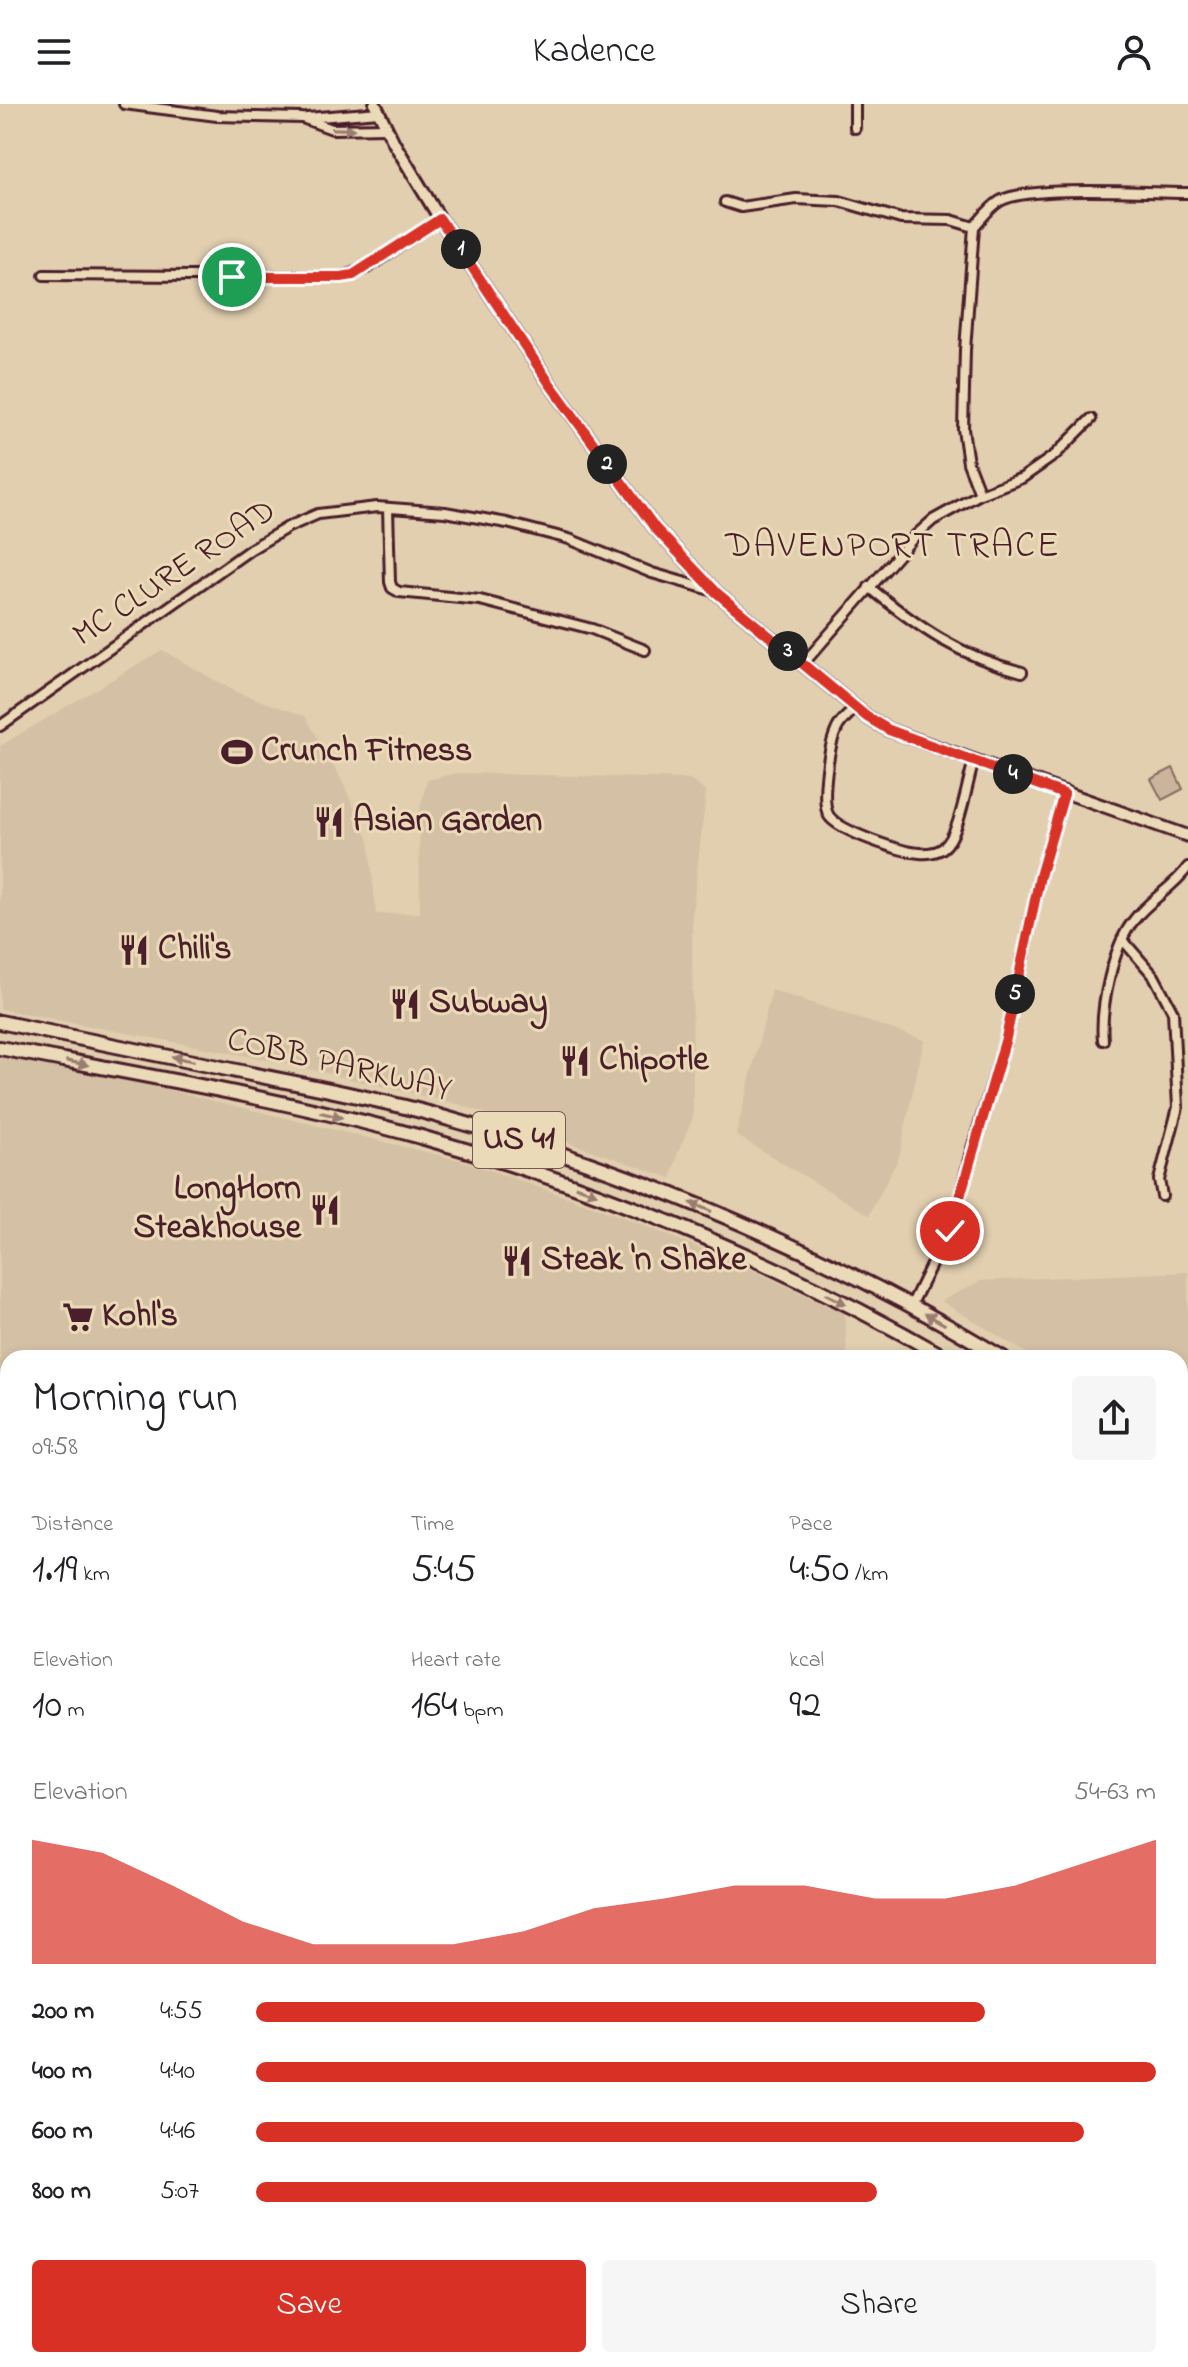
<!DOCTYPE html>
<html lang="en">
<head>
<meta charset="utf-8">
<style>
	:root { --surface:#fff; --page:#f6f6f6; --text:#202124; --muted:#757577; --accent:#d93025 }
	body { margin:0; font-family:"Indie Flower",sans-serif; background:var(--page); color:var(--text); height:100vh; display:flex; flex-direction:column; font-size:30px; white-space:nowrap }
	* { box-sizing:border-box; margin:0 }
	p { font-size:26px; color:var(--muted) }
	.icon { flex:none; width:44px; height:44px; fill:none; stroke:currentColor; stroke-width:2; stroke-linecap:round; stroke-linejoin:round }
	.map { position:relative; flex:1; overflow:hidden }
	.drawer { position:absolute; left:0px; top:1246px; width:1188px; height:1018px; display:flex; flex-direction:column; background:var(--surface); border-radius:24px 24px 0 0; box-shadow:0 4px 12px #0003 }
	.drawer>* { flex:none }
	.pin { position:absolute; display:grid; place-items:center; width:68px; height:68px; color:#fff; margin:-34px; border:4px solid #fff; border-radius:50%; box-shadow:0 2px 8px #0007 }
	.km { position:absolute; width:40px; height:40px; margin:-20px; border-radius:50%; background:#222; color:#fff; font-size:22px; line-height:40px; text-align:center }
	.round { display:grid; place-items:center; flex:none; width:84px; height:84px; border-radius:8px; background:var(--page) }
	.headline { display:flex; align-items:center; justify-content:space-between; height:136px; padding:0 32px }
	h1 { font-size:44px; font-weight:600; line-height:60px }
	.stats { display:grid; grid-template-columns:repeat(3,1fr); gap:12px; height:136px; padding:8px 32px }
	.stats div { display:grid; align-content:center }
	.stats b { font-size:40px; font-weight:600 }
	.stats small { font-size:22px; font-weight:400 }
	.stats p { font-size:22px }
	.chart { height:224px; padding:16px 32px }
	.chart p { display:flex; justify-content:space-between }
	.chart svg { width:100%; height:144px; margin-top:8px; fill:var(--accent); opacity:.7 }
	.cta { display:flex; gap:16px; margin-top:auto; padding:16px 32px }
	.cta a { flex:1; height:92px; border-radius:8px; background:var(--accent); color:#fff; font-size:32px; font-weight:600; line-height:92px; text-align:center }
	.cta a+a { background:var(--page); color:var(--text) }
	ul { padding:0 32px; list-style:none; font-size:26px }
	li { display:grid; grid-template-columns:128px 96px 1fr; align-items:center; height:60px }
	li i { height:20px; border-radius:10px; background:var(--accent) }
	header { display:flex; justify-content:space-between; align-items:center; height:104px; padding:0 32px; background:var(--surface); font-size:36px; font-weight:600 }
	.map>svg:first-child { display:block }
	.built { fill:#d4c0a4 }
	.green { fill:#cbb49c; stroke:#8a6a64; stroke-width:2 }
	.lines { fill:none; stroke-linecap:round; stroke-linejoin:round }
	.minor-casing { stroke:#4a1f2b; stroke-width:14 }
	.tertiary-casing { stroke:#4a1f2b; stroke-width:16 }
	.primary-casing { stroke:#4a1f2b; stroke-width:18 }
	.minor { stroke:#ebdab7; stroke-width:8 }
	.tertiary { stroke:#ebdab7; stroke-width:10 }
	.primary { stroke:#ebdab7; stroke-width:12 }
	.oneway { fill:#9a7c71 }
	.route-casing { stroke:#fff; stroke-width:16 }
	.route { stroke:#d93025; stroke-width:10 }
	.labels { text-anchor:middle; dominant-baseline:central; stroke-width:6; stroke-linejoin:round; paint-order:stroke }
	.shield { fill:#ebdab7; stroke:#7a5755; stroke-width:2 }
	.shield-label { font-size:32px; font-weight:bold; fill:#4a1f2b }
	.street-label { font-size:34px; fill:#4a1f2b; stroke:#ebdab7 }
	.poi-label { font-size:34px; font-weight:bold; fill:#4a1f2b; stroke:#ebdab7; text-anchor:start }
	.neighbourhood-label { font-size:36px; letter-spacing:2px; fill:#4a1f2b; stroke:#ebdab7 }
</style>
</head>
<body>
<header><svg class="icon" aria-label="menu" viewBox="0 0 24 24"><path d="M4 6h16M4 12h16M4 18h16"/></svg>Kadence<svg class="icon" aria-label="person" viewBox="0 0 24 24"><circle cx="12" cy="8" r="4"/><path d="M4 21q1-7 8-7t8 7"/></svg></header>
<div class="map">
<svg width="1188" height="2263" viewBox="0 0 1188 2263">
	<rect width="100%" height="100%" fill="#e1cfaf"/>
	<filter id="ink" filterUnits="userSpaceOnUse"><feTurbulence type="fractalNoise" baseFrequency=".0125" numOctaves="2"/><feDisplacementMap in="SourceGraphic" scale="16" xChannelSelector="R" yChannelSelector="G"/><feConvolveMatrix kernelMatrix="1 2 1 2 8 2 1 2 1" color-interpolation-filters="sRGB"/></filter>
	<g filter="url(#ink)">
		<path class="built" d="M162 546 236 588 305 612 339 671 369 736 376 810 420 809 419 709 427 676 458 669 690 675 706 688 692 811 693 1013 678 1048 671 1074 458 1000 274 957 0 905V642Z
			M772 886 924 936 899 1053 869 1111 736 1031Z
			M0 953 111 972 467 1058 618 1111 746 1163 845 1209 847 1254H8V1279L0 1275Z
			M1188 1168V1355L1180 1350V1254H1035L941 1197 981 1177Z
			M1180 1421 1188 1428V1636L1180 1630Z"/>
		<path class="green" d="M1173 664 1183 685 1162 696 1151 675Z"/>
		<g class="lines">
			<defs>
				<path id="minor" d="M124 0 217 12 302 14 332 25 386 24
					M307 14 379 8
					M855 24V0
					M725 98 741 103 796 95 839 97 901 115 951 116 974 123
					M974 123 965 246 963 325 968 359 980 390
					M974 123C982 114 990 103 1000 97 1028 81 1150 89 1188 89
					M44 171 341 173 367 164 440 115
					M388 404 390 478 392 484 399 488 480 496 592 525 645 546
					M869 483C919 524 959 552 1022 568
					M803 560 915 432 933 416 980 390 1022 374 1055 351 1091 315
					M856 604C849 610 839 618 836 627 829 642 820 698 829 712 839 727 901 748 920 749 927 750 938 748 943 744 960 732 967 677 974 657
					M0 622 251 445 288 423 318 410 377 403 445 408 507 419 569 435 652 469 714 487
					M1122 835 1154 872 1173 908 1178 1003 1159 1076 1162 1092
					M1103 936C1100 904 1113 841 1134 816 1149 796 1173 784 1188 763
					M911 1202 956 1110 970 1051 1006 934 1040 772 1064 690"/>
				<path id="tertiary" d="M375 0 394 39 440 115 550 280 655 424 717 489 867 613 889 626 1188 732"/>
				<path id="primary" d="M0 918C71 932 142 947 213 962 286 978 360 990 432 1010 632 1066 825 1147 1003 1254
					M0 944C141 971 283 995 421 1033 605 1085 781 1159 946 1254
					M1180 1373 1188 1378
					M1180 1394 1188 1398
					M1180 1409 1188 1415"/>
			</defs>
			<use href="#minor" class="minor-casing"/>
			<use href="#tertiary" class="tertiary-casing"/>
			<use href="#primary" class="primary-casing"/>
			<use href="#minor" class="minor"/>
			<use href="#tertiary" class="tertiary"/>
			<use href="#primary" class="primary"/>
		</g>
		<defs><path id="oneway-solid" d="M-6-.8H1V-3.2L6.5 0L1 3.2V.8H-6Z" transform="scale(2)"/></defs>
		<g class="oneway">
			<use href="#oneway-solid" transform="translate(343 25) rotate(1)"/>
			<use href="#oneway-solid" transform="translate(183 955) rotate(-168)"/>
			<use href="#oneway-solid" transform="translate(77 959) rotate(11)"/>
			<use href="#oneway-solid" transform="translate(331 1011) rotate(13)"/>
			<use href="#oneway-solid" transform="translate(586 1086) rotate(20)"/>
			<use href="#oneway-solid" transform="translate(701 1103) rotate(-157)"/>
			<use href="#oneway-solid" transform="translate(836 1195) rotate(27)"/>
			<use href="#oneway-solid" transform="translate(935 1215) rotate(-151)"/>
		</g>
	</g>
	<g class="lines" filter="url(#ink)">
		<defs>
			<path id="route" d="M232 173H341L353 171 440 115 550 280 655 424 717 489 867 613 889 626 1064 690 1040 772 1006 934 950 1127"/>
		</defs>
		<use href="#route" class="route-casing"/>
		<use href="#route" class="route"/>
	</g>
	<defs>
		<symbol id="stadium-bare" viewBox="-9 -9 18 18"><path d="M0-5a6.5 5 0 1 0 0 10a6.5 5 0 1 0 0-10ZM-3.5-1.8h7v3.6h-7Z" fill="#4a1f2b" stroke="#ebdab7" stroke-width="2.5" paint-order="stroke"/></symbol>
		<symbol id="restaurant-bare" viewBox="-9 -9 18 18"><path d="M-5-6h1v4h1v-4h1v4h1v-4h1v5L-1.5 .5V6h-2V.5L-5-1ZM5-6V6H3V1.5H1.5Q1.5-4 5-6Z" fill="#4a1f2b" stroke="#ebdab7" stroke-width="2.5" paint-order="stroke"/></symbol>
		<symbol id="supermarket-bare" viewBox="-9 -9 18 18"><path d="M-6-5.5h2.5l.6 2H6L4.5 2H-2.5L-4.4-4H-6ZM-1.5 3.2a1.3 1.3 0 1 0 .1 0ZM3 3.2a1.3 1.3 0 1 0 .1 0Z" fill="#4a1f2b" stroke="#ebdab7" stroke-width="2.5" paint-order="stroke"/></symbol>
	</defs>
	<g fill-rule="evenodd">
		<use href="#stadium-bare" x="215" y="626" width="44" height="44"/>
		<use href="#restaurant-bare" x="307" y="696" width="44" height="44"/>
		<use href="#restaurant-bare" x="112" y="824" width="44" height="44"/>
		<use href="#restaurant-bare" x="383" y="878" width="44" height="44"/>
		<use href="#restaurant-bare" x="553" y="935" width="44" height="44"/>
		<use href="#restaurant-bare" x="303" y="1084" width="44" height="44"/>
		<use href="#restaurant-bare" x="495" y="1135" width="44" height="44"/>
		<use href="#supermarket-bare" x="56" y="1191" width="44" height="44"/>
	</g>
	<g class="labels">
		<rect class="shield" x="473" y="1008" width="92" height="56" rx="6"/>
		<g class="shield-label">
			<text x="519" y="1036">US 41</text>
		</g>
		<g class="street-label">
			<text transform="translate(175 470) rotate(-34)">MC CLURE ROAD</text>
			<text transform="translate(339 962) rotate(13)">COBB PARKWAY</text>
		</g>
		<g class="poi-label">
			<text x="261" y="648">Crunch Fitness</text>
			<text x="353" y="718">Asian Garden</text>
			<text x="158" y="846">Chili's</text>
			<text x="429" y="900">Subway</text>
			<text x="599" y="957">Chipotle</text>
			<text x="301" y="1086" text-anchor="end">LongHorn<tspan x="301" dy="39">Steakhouse</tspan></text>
			<text x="541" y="1157">Steak 'n Shake</text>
			<text x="102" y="1213">Kohl's</text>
		</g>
		<g class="neighbourhood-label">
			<text x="893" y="443">DAVENPORT TRACE</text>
		</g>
	</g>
</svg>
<div class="pin" style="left:232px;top:173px;background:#1e9e55"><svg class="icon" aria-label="arrive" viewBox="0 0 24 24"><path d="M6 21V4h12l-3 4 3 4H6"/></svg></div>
<div class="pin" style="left:950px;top:1127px;background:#d93025"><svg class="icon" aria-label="check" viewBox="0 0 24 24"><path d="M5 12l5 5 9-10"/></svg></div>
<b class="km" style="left:461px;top:145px">1</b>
<b class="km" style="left:607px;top:360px">2</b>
<b class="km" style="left:788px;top:547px">3</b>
<b class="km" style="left:1013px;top:670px">4</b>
<b class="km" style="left:1015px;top:890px">5</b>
<section class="drawer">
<div class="headline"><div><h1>Morning run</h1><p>09:58</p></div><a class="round"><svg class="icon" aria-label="share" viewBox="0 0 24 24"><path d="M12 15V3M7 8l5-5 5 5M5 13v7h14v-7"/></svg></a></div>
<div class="stats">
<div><p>Distance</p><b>1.19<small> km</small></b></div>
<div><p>Time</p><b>5:45</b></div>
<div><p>Pace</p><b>4:50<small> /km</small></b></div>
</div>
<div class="stats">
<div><p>Elevation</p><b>10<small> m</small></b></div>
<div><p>Heart rate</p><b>164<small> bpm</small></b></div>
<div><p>kcal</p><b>92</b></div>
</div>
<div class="chart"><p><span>Elevation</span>54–63 m</p>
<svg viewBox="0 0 160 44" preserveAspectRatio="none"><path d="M0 44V6L10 10L20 20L30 31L40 38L50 38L60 38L70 34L80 27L90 24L100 20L110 20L120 24L130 24L140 20L150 13L160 6V44z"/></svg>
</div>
<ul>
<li><b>200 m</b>4:55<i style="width:81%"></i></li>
<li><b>400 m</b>4:40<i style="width:100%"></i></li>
<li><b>600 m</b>4:46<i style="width:92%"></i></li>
<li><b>800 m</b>5:07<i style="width:69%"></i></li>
</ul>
<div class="cta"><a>Save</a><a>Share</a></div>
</section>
</div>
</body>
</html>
